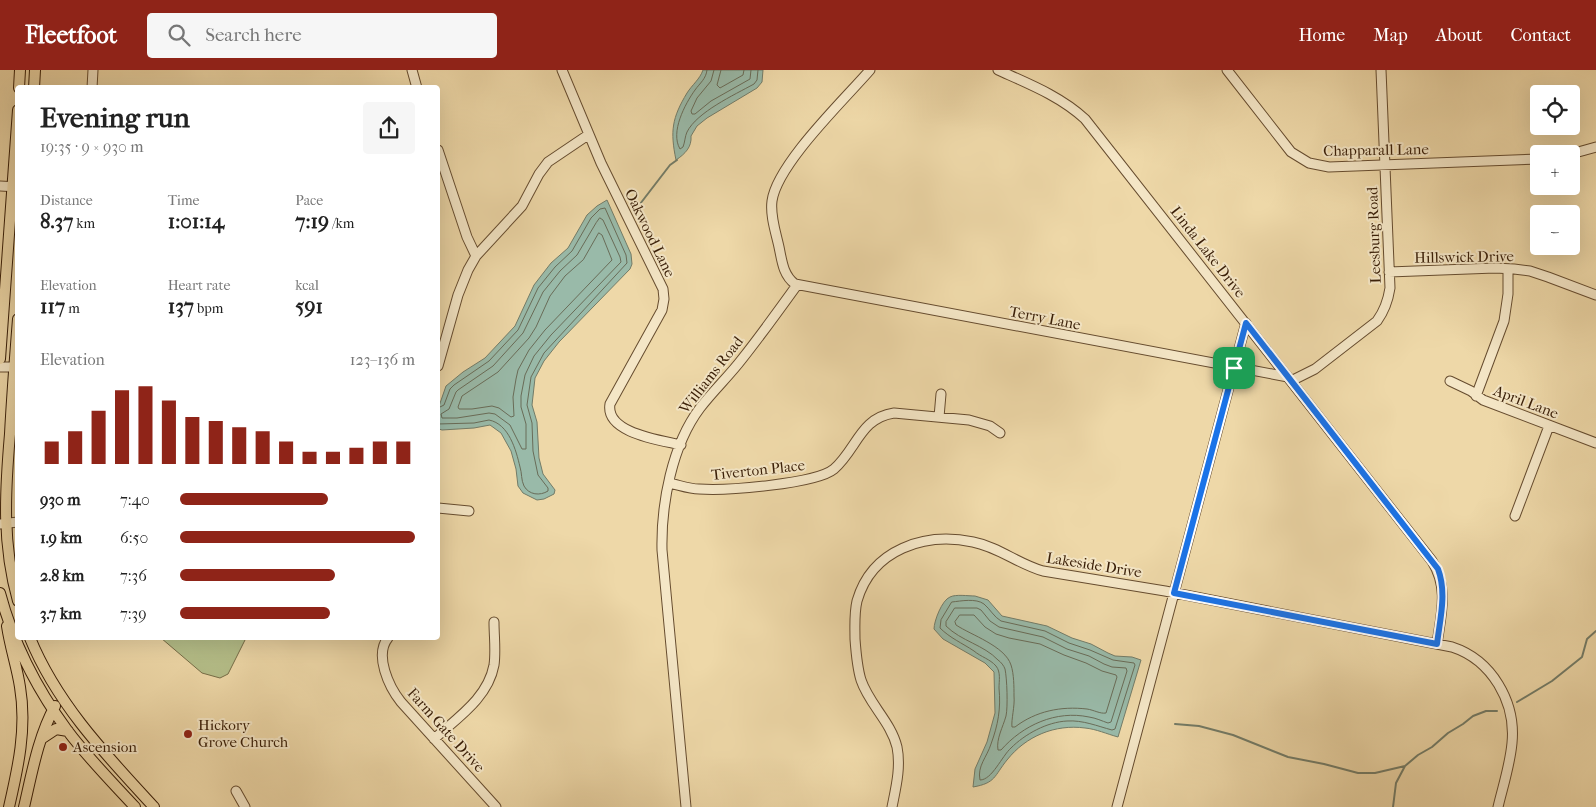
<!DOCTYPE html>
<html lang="en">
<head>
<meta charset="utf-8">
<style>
	:root { --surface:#fff; --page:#f6f6f6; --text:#222; --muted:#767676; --accent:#8f2418 }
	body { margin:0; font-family:"IM FELL French Canon",serif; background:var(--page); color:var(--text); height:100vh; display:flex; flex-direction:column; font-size:19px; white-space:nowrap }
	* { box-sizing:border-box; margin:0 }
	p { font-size:16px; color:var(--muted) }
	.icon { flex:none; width:28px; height:28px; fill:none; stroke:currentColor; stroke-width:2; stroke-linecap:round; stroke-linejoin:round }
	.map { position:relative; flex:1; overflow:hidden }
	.drawer { position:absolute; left:15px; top:15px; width:425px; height:555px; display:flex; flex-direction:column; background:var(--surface); border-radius:5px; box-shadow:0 5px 20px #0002 }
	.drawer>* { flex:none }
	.controls { position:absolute; left:1530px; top:15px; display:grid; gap:10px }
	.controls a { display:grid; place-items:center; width:50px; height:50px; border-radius:5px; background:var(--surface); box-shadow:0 5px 20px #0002; font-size:25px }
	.pin { position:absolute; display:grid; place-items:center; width:42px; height:42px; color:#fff; margin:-21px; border-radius:10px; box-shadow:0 2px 8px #0006 }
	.round { display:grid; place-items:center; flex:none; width:52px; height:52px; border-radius:5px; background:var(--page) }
	.head { display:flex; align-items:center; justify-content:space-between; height:85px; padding:0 25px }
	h1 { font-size:28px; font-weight:700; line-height:38px }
	.figures { display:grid; grid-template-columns:repeat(3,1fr); gap:8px; height:85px; padding:5px 25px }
	.figures div { display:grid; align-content:center }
	.figures b { font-size:21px; font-weight:700 }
	.figures small { font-size:14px; font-weight:400 }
	.figures p { font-size:14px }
	.chart { height:140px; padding:10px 25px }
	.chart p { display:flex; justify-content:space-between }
	.chart svg { width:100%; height:90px; margin-top:5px; stroke:var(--accent); stroke-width:6 }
	ul { padding:0 25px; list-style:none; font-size:16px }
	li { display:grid; grid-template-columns:80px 60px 1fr; align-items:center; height:38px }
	li i { height:12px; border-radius:6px; background:var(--accent) }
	header { display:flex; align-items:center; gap:30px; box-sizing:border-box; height:70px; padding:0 25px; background:var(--accent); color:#fff }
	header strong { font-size:24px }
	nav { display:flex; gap:28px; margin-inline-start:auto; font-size:18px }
	.search { width:350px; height:45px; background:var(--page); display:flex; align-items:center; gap:12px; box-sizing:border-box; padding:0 18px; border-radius:5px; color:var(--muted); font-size:19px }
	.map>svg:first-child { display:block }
	.green { fill:#b5bf8a; stroke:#776e48 }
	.water { fill:#99baa9; stroke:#737c68 }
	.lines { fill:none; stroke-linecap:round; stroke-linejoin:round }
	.shore { stroke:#696c58; stroke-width:1 }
	.stream { stroke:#737c68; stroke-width:2 }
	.minor-casing { stroke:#664c2f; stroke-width:11 }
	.major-casing { stroke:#391e07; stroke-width:12 }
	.minor { stroke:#f4e6c6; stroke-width:9 }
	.major { stroke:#eed8a8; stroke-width:10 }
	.route-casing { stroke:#fff; stroke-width:10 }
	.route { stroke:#1a73e8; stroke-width:6 }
	.poi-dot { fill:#8f2418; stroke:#f4e6c6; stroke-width:2 }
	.labels { text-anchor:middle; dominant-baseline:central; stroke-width:4; stroke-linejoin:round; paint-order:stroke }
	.street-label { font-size:15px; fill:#391e07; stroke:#f4e6c6 }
	.poi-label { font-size:15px; fill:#391e07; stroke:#f4e6c6; text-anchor:start }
</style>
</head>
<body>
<header>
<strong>Fleetfoot</strong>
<div class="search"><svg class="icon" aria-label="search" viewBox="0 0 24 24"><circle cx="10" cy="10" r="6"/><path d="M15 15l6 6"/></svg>Search here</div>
<nav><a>Home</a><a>Map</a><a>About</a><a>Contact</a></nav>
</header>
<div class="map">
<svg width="1596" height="737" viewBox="0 0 1596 737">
	<rect width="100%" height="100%" fill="#eed8a8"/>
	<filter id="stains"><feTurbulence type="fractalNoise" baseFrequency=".004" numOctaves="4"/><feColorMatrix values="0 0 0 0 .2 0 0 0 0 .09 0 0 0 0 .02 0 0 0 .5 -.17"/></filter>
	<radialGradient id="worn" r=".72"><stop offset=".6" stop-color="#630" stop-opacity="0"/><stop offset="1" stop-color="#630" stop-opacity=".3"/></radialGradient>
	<path class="green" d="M161 568H246L228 604 220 608 202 603Z"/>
	<path class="water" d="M703 0H763L762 12 757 18 707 48 697 56 691 66C692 77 685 84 676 90 670 61 672 48 687 23 692 15 700 9 703 0Z
		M607 130 631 184 632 194 630 199 559 272 544 291 535 308 532 335 537 352 539 388 543 404 555 420 554 424 544 429 537 430 523 423 518 416 516 399 511 381 501 363 490 355 474 358 442 360 439 359 438 339 446 316 463 302 485 288 515 256 534 215 551 193 568 178 587 145 597 136Z
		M975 526 988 530 1002 546 1047 556 1072 568 1091 574 1108 583 1115 586 1132 587 1141 590 1118 667C1107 664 1096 659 1085 658 1055 654 1026 666 1007 690 994 706 996 713 973 717L975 699 987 672 995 643 994 602 985 593 943 569 934 559C934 551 942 530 950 527 956 524 968 526 975 526Z"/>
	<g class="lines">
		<path class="shore" d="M707 0C706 9 700 13 695 20 685 34 670 62 680 79L683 77C685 72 685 66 687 62 697 42 734 25 754 14L757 10 758 0
			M714 0 711 11 697 28 691 41 692 44H695L711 31 750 9 751 0
			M721 0 717 15 720 18 743 5 744 0
			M600 148 603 150 620 187 621 192 551 265 534 286 525 305 521 326V337L526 354V379H522L510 355 495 344 489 343 457 348H442L441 344 449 339 456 322 458 320 493 296 523 263 543 222 560 201 577 185 596 153Z
			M599 163 602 165 612 190 545 260 529 280 518 300 516 309 513 327 514 346 511 347 499 338 492 336 472 339H459L458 337 462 326 498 302 529 268 536 257 550 226 565 206 583 190Z
			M438 338 444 335 450 319 454 315 489 291 518 260 538 218 555 197 572 181 591 148 600 139 605 138 626 185 627 193 544 283 531 307 527 335 532 353 533 381 538 405 548 418V421C540 426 529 425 524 416 521 410 522 403 520 397 516 380 509 354 489 350L474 353 438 354
			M952 532C961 531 976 528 984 534 990 539 994 547 1001 551L1045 561 1069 573 1090 580 1113 590 1134 593 1135 595 1115 659 1112 660C1097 656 1083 650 1067 651 1047 652 1025 664 1011 678 1002 686 992 710 980 710 977 696 987 687 991 674 998 655 1001 639 999 618 999 611 1001 602 996 596 990 589 981 587 974 581 962 573 950 568 940 558L941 550Z
			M955 538H977L981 540 990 551 999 557 1043 567 1067 579 1089 586 1104 594 1112 597 1126 598 1127 601 1111 652 1108 653C1102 651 1096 648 1089 647 1056 640 1023 655 1001 680H998C996 669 1003 657 1006 646 1008 637 1007 608 1005 599 1004 596 1001 592 998 590 984 575 961 571 946 556V552Z
			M960 545H974L985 557 996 564 1009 568 1040 574 1064 585 1086 593 1102 601 1116 605 1117 607 1106 643C1100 644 1094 640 1087 639 1061 636 1036 641 1015 657H1012C1011 650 1015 636 1014 626 1014 617 1014 604 1011 595 1005 576 971 565 956 555L955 552Z"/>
		<path class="stream" d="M640 134 670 95 677 90
			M1517 632 1552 611 1582 587 1587 569 1596 561
			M1175 654 1199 656 1233 665 1288 687 1324 694 1358 703H1375L1405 696
			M1393 737 1396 713 1405 696 1418 685 1432 677 1448 663 1463 654 1473 646 1486 641H1497"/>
		<defs>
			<path id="minor" d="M412 0 417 18
				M562 0 601 93 663 219 664 229 662 240 610 334C605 363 660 370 681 375
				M870 0C845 29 777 94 772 131 770 146 776 163 779 177 782 191 783 205 795 214L1288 307
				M998 0C1029 14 1060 26 1085 49L1432 491C1449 518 1441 544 1437 574
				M1227 0 1291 82 1309 93 1329 97 1539 89
				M92 18 93 0
				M438 80 467 167 476 186
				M1571 84 1596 77
				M0 116 18 117
				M1389 202 1495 198 1514 199 1530 201 1548 207 1596 225
				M438 296 458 225 468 200 476 186 522 136 539 104 548 92 588 65
				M0 297H18
				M1291 311 1315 299 1377 251C1385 240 1388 231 1390 218L1381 0
				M1450 311 1471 321 1483 330 1596 373
				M1476 326 1504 251 1508 224V199
				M939 347 941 324
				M669 413C679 415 689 419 699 419 725 421 816 414 834 399 857 379 860 348 894 343L969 350 990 356 1000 363
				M438 438 469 441
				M1515 446 1549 356
				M0 454 18 452
				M388 568C374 585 389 617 401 632L496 737
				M434 669C457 648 488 628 494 595 496 581 494 566 494 552
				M236 721 245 737
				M686 737 662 480C661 434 672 375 700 338 713 321 729 306 742 289 761 265 779 240 797 215
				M892 737C896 717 901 697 897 677 891 652 869 634 861 610 857 597 856 583 855 569 855 556 854 544 857 531 872 479 925 462 973 472 999 477 1018 494 1043 501L1165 521 1452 577C1492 590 1516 632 1512 673 1510 695 1503 716 1498 737
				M1117 737 1246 253"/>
			<path id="major" d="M19 18 20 0
				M34 18 35 0
				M18 249C15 287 12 326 10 364 5 422 2 474 18 531
				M0 289 18 40
				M0 523C13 572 37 619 67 660 87 687 112 712 135 737
				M7 556C10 577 17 597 20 617 27 658 18 698 9 737
				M30 568C57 634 106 685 154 737
				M41 669 56 659 68 661
				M24 737C32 703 38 667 55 636"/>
		</defs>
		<use href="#minor" class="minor-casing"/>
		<use href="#major" class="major-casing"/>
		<use href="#minor" class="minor"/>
		<use href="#major" class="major"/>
	</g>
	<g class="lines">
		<defs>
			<path id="route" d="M1246 253 1438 499C1447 523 1440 549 1437 574L1174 523Z"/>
		</defs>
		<use href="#route" class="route-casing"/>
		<use href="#route" class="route"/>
	</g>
	<g class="poi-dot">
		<circle cx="188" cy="664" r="5"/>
		<circle cx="63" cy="677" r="5"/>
	</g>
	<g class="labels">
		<g class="street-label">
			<text transform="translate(1376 80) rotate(-1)">Chapparall Lane</text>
			<text transform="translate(650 163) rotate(64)">Oakwood Lane</text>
			<text transform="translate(1374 165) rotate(-92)">Leesburg Road</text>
			<text transform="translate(1208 182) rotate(52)">Linda Lake Drive</text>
			<text transform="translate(1464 187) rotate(-1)">Hillswick Drive</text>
			<text transform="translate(1045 248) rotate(11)">Terry Lane</text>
			<text transform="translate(711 305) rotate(-52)">Williams Road</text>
			<text transform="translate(1526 332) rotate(21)">April Lane</text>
			<text transform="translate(758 400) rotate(-6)">Tiverton Place</text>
			<text transform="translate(1094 495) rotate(9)">Lakeside Drive</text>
			<text transform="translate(446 660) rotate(48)">Farm Gate Drive</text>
		</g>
		<g class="poi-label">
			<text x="198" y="655">Hickory<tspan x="198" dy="17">Grove Church</tspan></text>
			<text x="73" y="677">Ascension</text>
		</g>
	</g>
	<rect width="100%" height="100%" filter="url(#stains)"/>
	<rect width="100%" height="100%" fill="url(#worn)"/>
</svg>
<div class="controls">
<a><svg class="icon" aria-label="locate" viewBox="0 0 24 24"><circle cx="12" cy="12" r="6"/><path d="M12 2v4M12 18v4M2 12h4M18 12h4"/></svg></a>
<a>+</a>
<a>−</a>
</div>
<div class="pin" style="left:1234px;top:298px;background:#1e9e55"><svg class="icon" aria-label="arrive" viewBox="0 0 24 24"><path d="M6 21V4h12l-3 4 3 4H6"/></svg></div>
<section class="drawer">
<div class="head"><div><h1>Evening run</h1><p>19:35 · 9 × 930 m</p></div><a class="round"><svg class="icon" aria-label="share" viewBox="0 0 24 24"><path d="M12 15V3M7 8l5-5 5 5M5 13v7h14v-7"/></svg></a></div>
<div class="figures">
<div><p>Distance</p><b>8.37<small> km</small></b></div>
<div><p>Time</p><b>1:01:14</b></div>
<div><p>Pace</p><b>7:19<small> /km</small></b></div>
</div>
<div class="figures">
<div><p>Elevation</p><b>117<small> m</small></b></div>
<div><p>Heart rate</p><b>137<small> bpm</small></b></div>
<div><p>kcal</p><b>591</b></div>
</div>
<div class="chart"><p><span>Elevation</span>123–136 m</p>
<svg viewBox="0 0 160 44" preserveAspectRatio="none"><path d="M5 44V33M15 44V28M25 44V18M35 44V8M45 44V6M55 44V13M65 44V21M75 44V23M85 44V26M95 44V28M105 44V33M115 44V38M125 44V38M135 44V36M145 44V33M155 44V33"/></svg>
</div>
<ul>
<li><b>930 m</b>7:40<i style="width:63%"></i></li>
<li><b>1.9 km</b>6:50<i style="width:100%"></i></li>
<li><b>2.8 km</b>7:36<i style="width:66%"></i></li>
<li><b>3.7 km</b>7:39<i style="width:64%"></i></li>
</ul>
</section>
</div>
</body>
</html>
